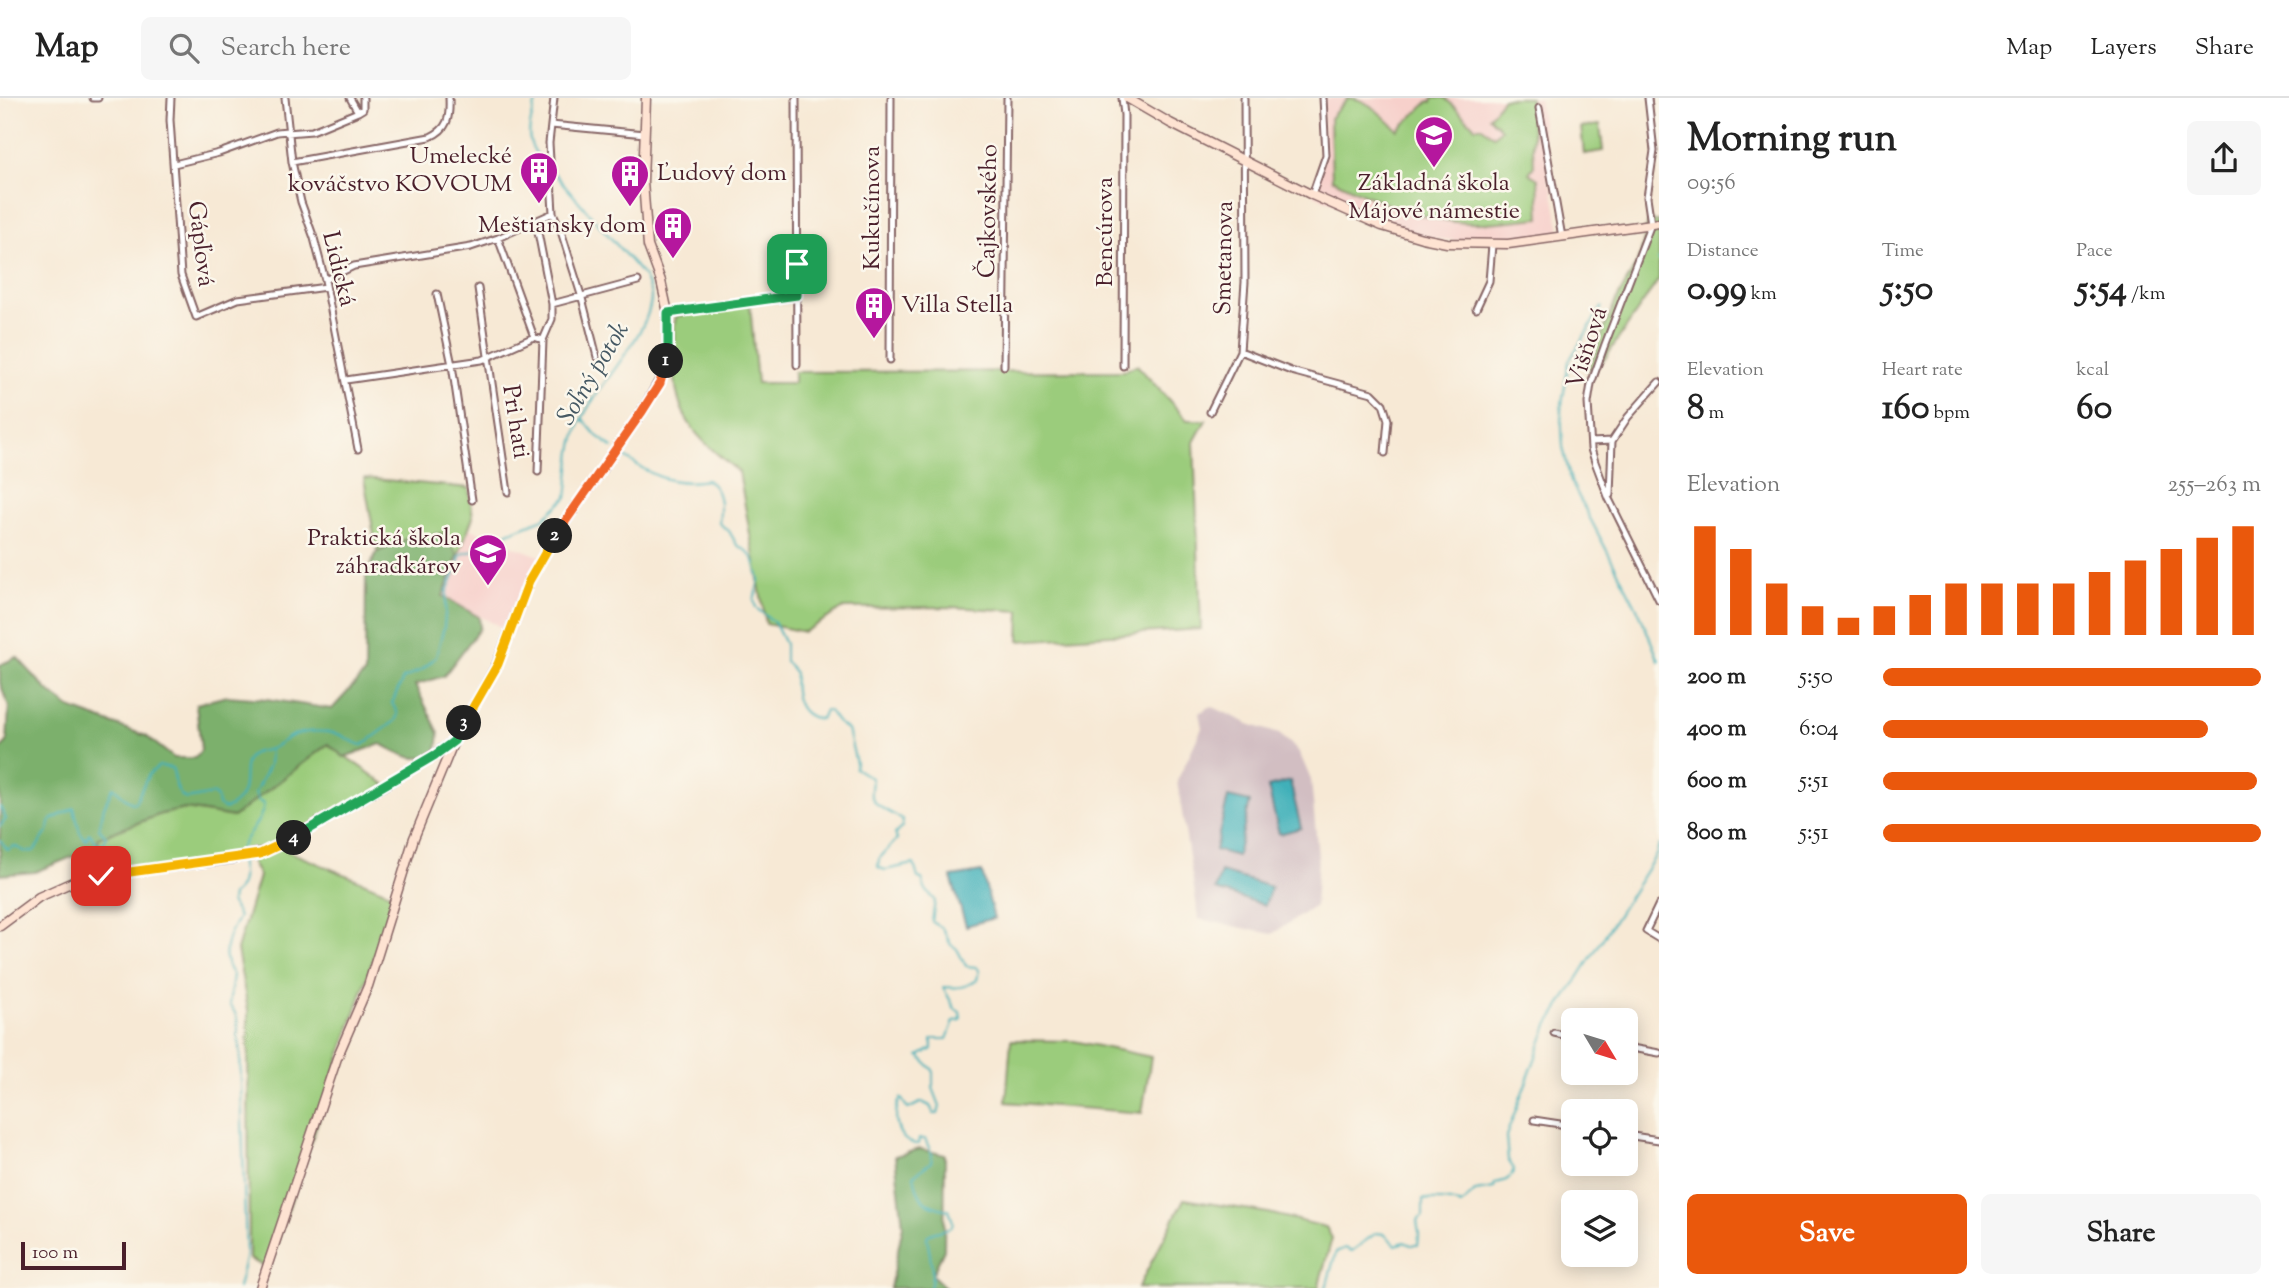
<!DOCTYPE html>
<html lang="en">
<head>
<meta charset="utf-8">
<style>
	:root { --surface:#fff; --page:#f6f6f6; --text:#222; --muted:#767676; --line:#e0e0e0; --accent:#ea580c }
	body { margin:0; font-family:"Sorts Mill Goudy",serif; background:var(--page); color:var(--text); height:100vh; display:flex; flex-direction:column; font-size:26px; white-space:nowrap }
	* { box-sizing:border-box; margin:0 }
	p { font-size:23px; color:var(--muted) }
	.icon { flex:none; width:38px; height:38px; fill:none; stroke:currentColor; stroke-width:2; stroke-linecap:round; stroke-linejoin:round }
	.map { position:relative; flex:1; overflow:hidden }
	.panel { display:flex; flex-direction:column; background:var(--surface); width:630px }
	.panel>* { flex:none }
	.needle { width:46px; rotate:128deg }
	.buttons { position:absolute; left:1561px; top:910px; display:grid; gap:14px }
	.buttons a { display:grid; place-items:center; width:77px; height:77px; border-radius:10px; background:var(--surface); box-shadow:0 4px 18px #0003; font-size:35px }
	.scale { position:absolute; left:21px; bottom:18px; width:105px; box-sizing:border-box; padding-left:7px; border:4px solid #4a1f2b; border-top:0; font-size:19px; line-height:24px; white-space:nowrap; color:#4a1f2b; -webkit-text-stroke:5px #fbf7ec; paint-order:stroke }
	.pin { position:absolute; display:grid; place-items:center; width:60px; height:60px; color:#fff; margin:-30px; border-radius:14px; box-shadow:0 4px 10px #0006 }
	.km { position:absolute; width:35px; height:35px; margin:-18px; border-radius:50%; background:#222; color:#fff; font-size:19px; line-height:35px; text-align:center }
	.round { display:grid; place-items:center; flex:none; width:74px; height:74px; border-radius:10px; background:var(--page) }
	.overview { display:flex; align-items:center; justify-content:space-between; height:119px; padding:0 28px }
	h1 { font-size:38px; font-weight:800; line-height:52px }
	.metrics { display:grid; grid-template-columns:repeat(3,1fr); gap:10px; height:119px; padding:7px 28px }
	.metrics div { display:grid; align-content:center }
	.metrics b { font-size:35px; font-weight:800 }
	.metrics small { font-size:19px; font-weight:400 }
	.metrics p { font-size:19px }
	.chart { height:196px; padding:14px 28px }
	.chart p { display:flex; justify-content:space-between }
	.chart svg { width:100%; height:126px; margin-top:7px; stroke:var(--accent); stroke-width:6 }
	.cta { display:flex; gap:14px; margin-top:auto; padding:14px 28px }
	.cta a { flex:1; height:80px; border-radius:10px; background:var(--accent); color:#fff; font-size:28px; font-weight:800; line-height:80px; text-align:center }
	.cta a+a { background:var(--page); color:var(--text) }
	ul { padding:0 28px; list-style:none; font-size:23px }
	li { display:grid; grid-template-columns:112px 84px 1fr; align-items:center; height:52px }
	li i { height:18px; border-radius:9px; background:var(--accent) }
	header { display:flex; align-items:center; gap:42px; box-sizing:border-box; height:98px; padding:0 35px; background:var(--surface); border-bottom:2px solid var(--line) }
	header strong { font-size:33px }
	nav { display:flex; gap:38px; margin-inline-start:auto; font-size:24px }
	.search { width:490px; height:63px; background:var(--page); display:flex; align-items:center; gap:18px; box-sizing:border-box; padding:0 24px; border-radius:10px; color:var(--muted); font-size:26px }
	main { display:flex; flex:1; min-height:0 }
	.map>svg:first-child { display:block }
	.built { fill:#f7d0cb }
	.industrial { fill:#d2bec2 }
	.green { fill:#9bcc7c; stroke:#727654; stroke-width:2 }
	.forest { fill:#7cb06c; stroke:#63684c; stroke-width:2 }
	.water { fill:#40b0b9; stroke:#456872; stroke-width:2 }
	.lines { fill:none; stroke-linecap:round; stroke-linejoin:round }
	.stream { stroke:#40b0b9; stroke-width:2 }
	.street-casing { stroke:#876666; stroke-width:9 }
	.secondary-casing { stroke:#876666; stroke-width:11 }
	.street { stroke:#fff; stroke-width:5 }
	.secondary { stroke:#fee3d2; stroke-width:8 }
	.split-1-casing { stroke:#fff; stroke-width:14 }
	.split-2-casing { stroke:#fff; stroke-width:14 }
	.split-3-casing { stroke:#fff; stroke-width:14 }
	.split-4-casing { stroke:#fff; stroke-width:14 }
	.split-5-casing { stroke:#fff; stroke-width:14 }
	.split-1 { stroke:#22a559; stroke-width:9 }
	.split-2 { stroke:#f0652b; stroke-width:9 }
	.split-3 { stroke:#f5b400; stroke-width:9 }
	.split-4 { stroke:#22a559; stroke-width:9 }
	.split-5 { stroke:#f5b400; stroke-width:9 }
	.labels { text-anchor:middle; dominant-baseline:central; stroke-width:5; stroke-linejoin:round; paint-order:stroke }
	.poi-label { font-size:24px; fill:#4a1f2b; stroke:#fbf7ec; text-anchor:end }
	.street-label { font-size:24px; fill:#4a1f2b; stroke:#fbf7ec }
	.water-label { font-size:26px; font-style:italic; fill:#465964; stroke:#fbf7ec }
</style>
</head>
<body>
<header>
<strong>Map</strong>
<div class="search"><svg class="icon" aria-label="search" viewBox="0 0 24 24"><circle cx="10" cy="10" r="6"/><path d="M15 15l6 6"/></svg>Search here</div>
<nav><a>Map</a><a>Layers</a><a>Share</a></nav>
</header>
<main>
<div class="map">
<svg width="1659" height="1190" viewBox="0 0 1659 1190">
	<rect width="100%" height="100%" fill="#fbf7ec"/>
	<filter id="ink" filterUnits="userSpaceOnUse"><feTurbulence type="fractalNoise" baseFrequency=".0143" numOctaves="2"/><feDisplacementMap in="SourceGraphic" scale="14" xChannelSelector="R" yChannelSelector="G"/><feConvolveMatrix kernelMatrix="1 2 1 2 8 2 1 2 1" color-interpolation-filters="sRGB"/></filter>
	<filter id="wash" filterUnits="userSpaceOnUse"><feTurbulence type="fractalNoise" baseFrequency=".00686" numOctaves="4" result="noise"/><feDisplacementMap in="SourceGraphic" scale="28" xChannelSelector="R" yChannelSelector="G"/><feGaussianBlur stdDeviation="1.57" result="paint"/><feColorMatrix in="noise" values="0 0 0 0 0 0 0 0 0 0 0 0 0 0 0 0 0 1.4 0 .05"/><feComposite in="paint" operator="in"/></filter>
	<g filter="url(#wash)">
		<rect width="100%" height="100%" fill="#f7e9d5"/>
		<path class="built" d="M1322 0H1539L1549 86 1552 88 1561 140 1508 146 1422 140 1314 97 1325 55Z
			M470 431 544 460 533 479 512 535 443 499Z"/>
		<path class="industrial" d="M1211 608 1249 626 1279 636 1290 645 1300 656 1311 682 1318 758 1315 808 1272 836 1199 821 1177 683 1202 630 1199 615Z"/>
		<path class="green" d="M1348 0C1368 0 1383 19 1398 32L1429 3 1431 4 1433 0H1445L1475 29H1482L1494 38 1501 31 1489 19 1503 0H1530L1534 68 1529 75 1538 81 1540 120C1517 122 1494 126 1470 125 1421 123 1376 103 1332 81L1330 20Z
			M1600 27 1603 53 1584 56 1581 29Z
			M1659 123V181L1604 262 1588 272 1614 207 1640 159 1648 124Z
			M750 206 757 285H794V274L1123 273 1137 267 1187 322H1206L1194 344 1201 531 1019 543 1020 513 950 509 844 510 804 534 766 526 739 374C693 337 673 319 674 256 674 244 673 230 676 218Z
			M364 380 469 390 473 419 458 458 443 435 407 441 377 454Z
			M328 646 386 687 280 747 287 753 395 797 268 1170 249 1161 248 912 237 852 259 778 248 757 104 778 98 740 161 716 186 711 233 719Z
			M1011 942 1074 943 1151 959 1142 1015 1006 1004Z
			M1184 1101 1268 1115 1326 1129 1332 1140 1318 1190H1138Z"/>
		<path class="forest" d="M444 435 458 458 443 498 479 519 480 530 444 578 415 587 439 635 437 654C415 667 401 656 381 646L344 659 328 646 233 719 186 711 161 716 98 740 99 748 35 774 0 777V651L7 644 9 609 0 585V567L17 559 47 592 70 610 146 638 174 660H195L201 652 196 606 227 598 267 601 332 611 365 575 366 477 377 454 407 441Z
			M920 1051 945 1057 944 1152 932 1177 946 1190H890L903 1127 895 1058Z"/>
		<path class="water" d="M1290 683 1301 730 1279 736 1268 689Z
			M1228 699 1250 704 1237 758 1215 752Z
			M982 774 994 820 966 828 951 779Z
			M1221 774 1271 789 1265 807 1215 792Z"/>
		<g class="lines">
			<path class="stream" d="M537 0C529 32 521 43 547 68
				M1658 162H1659
				M1602 209 1569 263 1561 312 1563 349 1571 384 1640 516 1659 563
				M582 320 597 338 613 350
				M618 354C647 375 669 389 707 382 722 392 721 408 719 425L729 433 737 447 748 454 754 463 759 482 754 502 756 510 774 524 785 546V563L795 575C793 595 796 619 821 621L825 612 829 613 838 625 848 632 856 665 855 670 871 680C873 686 870 692 871 697 876 712 894 714 903 723L902 729 895 736 897 741 879 761 878 769 885 772 914 766 918 780 922 781 925 791 935 802 932 824 942 830 951 847 957 851 966 868 976 869 979 872 977 882C965 890 957 890 943 889L955 911 960 914 961 922 954 923 947 941H932V951L919 958 933 972V990L940 1008 938 1016H934L930 1008 922 1004 908 1011 901 1000C891 1015 896 1046 918 1046L919 1041H925L932 1056 931 1064 914 1077C918 1102 923 1107 949 1112L953 1124 952 1128C944 1134 934 1132 927 1138 929 1156 935 1172 930 1190
				M0 709 6 721 0 728
				M0 742 8 752 14 748 26 754 34 753 48 733 51 722 74 710 80 735 86 742 89 735 98 746 104 745 106 738 99 730 104 709 113 689 130 704 135 705 149 676 159 668 172 670C177 682 173 693 186 701L213 696 217 700 218 707C224 711 226 712 232 707 253 693 238 671 250 658 255 652 263 654 270 651 279 648 285 640 294 637 306 633 325 632 338 636 347 639 352 645 363 647L395 623 398 616 392 605 403 581 423 571 436 559 444 529 447 493 458 468 460 458 465 455 491 449 508 435 543 421 567 399C571 369 569 347 583 319 599 285 652 234 651 197 650 191 646 183 643 177L554 75
				M239 756C242 738 262 726 264 706L258 703 255 695 269 667 270 652
				M238 1190 246 1157 240 951C235 935 243 920 229 907L233 877C218 858 228 836 239 819L231 804 232 797C245 788 243 776 240 762
				M1326 1190 1336 1154 1345 1150 1352 1153 1376 1135 1384 1136 1396 1147 1404 1144 1411 1147H1418L1419 1136 1417 1123 1423 1118V1101C1439 1104 1445 1099 1461 1107L1475 1093 1494 1090 1495 1085C1506 1083 1510 1082 1514 1071L1508 1062 1506 1038 1548 927 1656 757 1659 747"/>
		</g>
	</g>
	<g filter="url(#ink)">
		<g class="lines">
			<defs>
				<path id="street" d="M93 0H98
					M171 0 170 22 181 177 196 219 238 201 326 189
					M285 0 292 64 301 104 314 140 325 182 358 351
					M350 0 358 14
					M554 0 549 45 553 115 560 130 582 200 597 259
					M796 0 797 267
					M1122 0 1124 17 1123 268
					M1648 0 1654 53 1647 99 1651 126 1604 249 1591 286 1588 305 1591 351 1595 364 1609 401 1659 502
					M1539 10 1562 139
					M551 27 645 36
					M287 35 312 33 358 14 363 11V0
					M292 64 430 39C448 31 450 20 449 0
					M174 66 219 55 277 34 287 33
					M1312 97 1326 57 1323 0
					M536 124 552 206V221L543 242 538 374
					M498 140 534 239
					M325 182 354 168 471 149 498 140 553 115
					M478 190 508 394
					M437 196 452 267 472 402
					M552 206 638 183
					M1476 211 1489 183 1492 147
					M668 215 797 197
					M1240 253 1291 273 1372 295 1383 306 1388 322 1385 355
					M890 262 891 0
					M1004 268 1007 0
					M346 282 482 262 534 239 543 242
					M1210 314 1240 253 1245 184 1244 0
					M1591 344 1612 343
					M1610 397 1612 343 1628 319 1659 284
					M1659 806 1646 833 1659 841
					M1554 935 1573 939
					M1626 949 1659 955
					M1534 1022 1573 1028
					M1626 1037 1659 1042"/>
				<path id="secondary" d="M1127 0 1170 25 1312 97 1382 128 1422 140 1447 145 1508 146 1659 125
					M0 828 39 799 75 783 126 774 233 761 269 752 386 687 454 643
					M260 1190 337 960 368 888 414 740 454 643 497 566 529 483 552 443 641 315 663 276 668 251V215L661 183 648 148 643 84 646 0"/>
			</defs>
			<use href="#street" class="street-casing"/>
			<use href="#secondary" class="secondary-casing"/>
			<use href="#street" class="street"/>
			<use href="#secondary" class="secondary"/>
		</g>
	</g>
	<g class="lines" filter="url(#ink)">
		<defs>
			<path id="split-1" d="M666 263 668 251V215L797 197V166"/>
			<path id="split-2" d="M555 438 641 315 660 285 666 263"/>
			<path id="split-3" d="M464 625 498 566 529 483 555 438"/>
			<path id="split-4" d="M294 740 435 657 454 643 464 625"/>
			<path id="split-5" d="M101 778 260 756 294 740"/>
		</defs>
		<use href="#split-1" class="split-1-casing"/>
		<use href="#split-2" class="split-2-casing"/>
		<use href="#split-3" class="split-3-casing"/>
		<use href="#split-4" class="split-4-casing"/>
		<use href="#split-5" class="split-5-casing"/>
		<use href="#split-1" class="split-1"/>
		<use href="#split-2" class="split-2"/>
		<use href="#split-3" class="split-3"/>
		<use href="#split-4" class="split-4"/>
		<use href="#split-5" class="split-5"/>
	</g>
	<defs>
		<symbol id="school-pin" viewBox="-11 -11 22 30"><path d="M0 17L-7.5 6A9.5 9.5 0 1 1 7.5 6Z" fill="#b5179e" stroke="#fbf7ec"/><path d="M0-5L7-2L0 1L-7-2ZM-4 1L0 2.5L4 1V4Q0 6-4 4Z" fill="#fff"/></symbol>
		<symbol id="building-pin" viewBox="-11 -11 22 30"><path d="M0 17L-7.5 6A9.5 9.5 0 1 1 7.5 6Z" fill="#b5179e" stroke="#fbf7ec"/><path d="M-4-6H4V6H1V3H-1V6H-4ZM-2.5-4.3h1.7v1.8h-1.7ZM.8-4.3h1.7v1.8H.8ZM-2.5-1h1.7V.8h-1.7ZM.8-1h1.7V.8H.8Z" fill="#fff"/></symbol>
	</defs>
	<g fill-rule="evenodd">
		<use href="#school-pin" x="1412" y="15" width="44" height="60"/>
		<use href="#building-pin" x="517" y="51" width="44" height="60"/>
		<use href="#building-pin" x="608" y="54" width="44" height="60"/>
		<use href="#building-pin" x="651" y="106" width="44" height="60"/>
		<use href="#building-pin" x="852" y="186" width="44" height="60"/>
		<use href="#school-pin" x="466" y="433" width="44" height="60"/>
	</g>
	<g class="labels">
		<g class="poi-label">
			<text x="512" y="59">Umelecké<tspan x="512" dy="28">kováčstvo KOVOUM</tspan></text>
			<text x="657" y="76" text-anchor="start">Ľudový dom</text>
			<text x="1434" y="86" text-anchor="middle">Základná škola<tspan x="1434" dy="28">Májové námestie</tspan></text>
			<text x="646" y="128">Meštiansky dom</text>
			<text x="901" y="208" text-anchor="start">Villa Stella</text>
			<text x="461" y="441">Praktická škola<tspan x="461" dy="28">záhradkárov</tspan></text>
		</g>
		<g class="street-label">
			<text transform="translate(873 110) rotate(-90)">Kukučínova</text>
			<text transform="translate(989 113) rotate(-89)">Čajkovského</text>
			<text transform="translate(1106 134) rotate(-90)">Bencúrova</text>
			<text transform="translate(200 146) rotate(83)">Gápľová</text>
			<text transform="translate(1225 160) rotate(-89)">Smetanova</text>
			<text transform="translate(338 171) rotate(76)">Lidická</text>
			<text transform="translate(1588 250) rotate(-72)">Višňová</text>
			<text transform="translate(515 324) rotate(81)">Pri hati</text>
		</g>
		<g class="water-label">
			<text transform="translate(594 276) rotate(-59)">Soľný potok</text>
		</g>
	</g>
</svg>
<div class="buttons">
<a><svg class="needle" viewBox="-14 -14 28 28"><path d="M0-13l5 13h-10z" fill="#e53935"/><path d="M0 13l5-13h-10z" fill="#767676"/></svg></a>
<a><svg class="icon" aria-label="locate" viewBox="0 0 24 24"><circle cx="12" cy="12" r="6"/><path d="M12 2v4M12 18v4M2 12h4M18 12h4"/></svg></a>
<a><svg class="icon" aria-label="layers" viewBox="0 0 24 24"><path d="M12 4l9 5-9 5-9-5zM3 14l9 5 9-5"/></svg></a>
</div>
<div class="scale">100 m</div>
<div class="pin" style="left:797px;top:166px;background:#1e9e55"><svg class="icon" aria-label="arrive" viewBox="0 0 24 24"><path d="M6 21V4h12l-3 4 3 4H6"/></svg></div>
<div class="pin" style="left:101px;top:778px;background:#d93025"><svg class="icon" aria-label="check" viewBox="0 0 24 24"><path d="M5 12l5 5 9-10"/></svg></div>
<b class="km" style="left:666px;top:263px">1</b>
<b class="km" style="left:555px;top:438px">2</b>
<b class="km" style="left:464px;top:625px">3</b>
<b class="km" style="left:294px;top:740px">4</b>
</div>
<section class="panel">
<div class="overview"><div><h1>Morning run</h1><p>09:56</p></div><a class="round"><svg class="icon" aria-label="share" viewBox="0 0 24 24"><path d="M12 15V3M7 8l5-5 5 5M5 13v7h14v-7"/></svg></a></div>
<div class="metrics">
<div><p>Distance</p><b>0.99<small> km</small></b></div>
<div><p>Time</p><b>5:50</b></div>
<div><p>Pace</p><b>5:54<small> /km</small></b></div>
</div>
<div class="metrics">
<div><p>Elevation</p><b>8<small> m</small></b></div>
<div><p>Heart rate</p><b>160<small> bpm</small></b></div>
<div><p>kcal</p><b>60</b></div>
</div>
<div class="chart"><p><span>Elevation</span>255–263 m</p>
<svg viewBox="0 0 160 44" preserveAspectRatio="none"><path d="M5 44V6M15 44V14M25 44V26M35 44V34M45 44V38M55 44V34M65 44V30M75 44V26M85 44V26M95 44V26M105 44V26M115 44V22M125 44V18M135 44V14M145 44V10M155 44V6"/></svg>
</div>
<ul>
<li><b>200 m</b>5:50<i style="width:100%"></i></li>
<li><b>400 m</b>6:04<i style="width:86%"></i></li>
<li><b>600 m</b>5:51<i style="width:99%"></i></li>
<li><b>800 m</b>5:51<i style="width:100%"></i></li>
</ul>
<div class="cta"><a>Save</a><a>Share</a></div>
</section>
</main>
</body>
</html>
